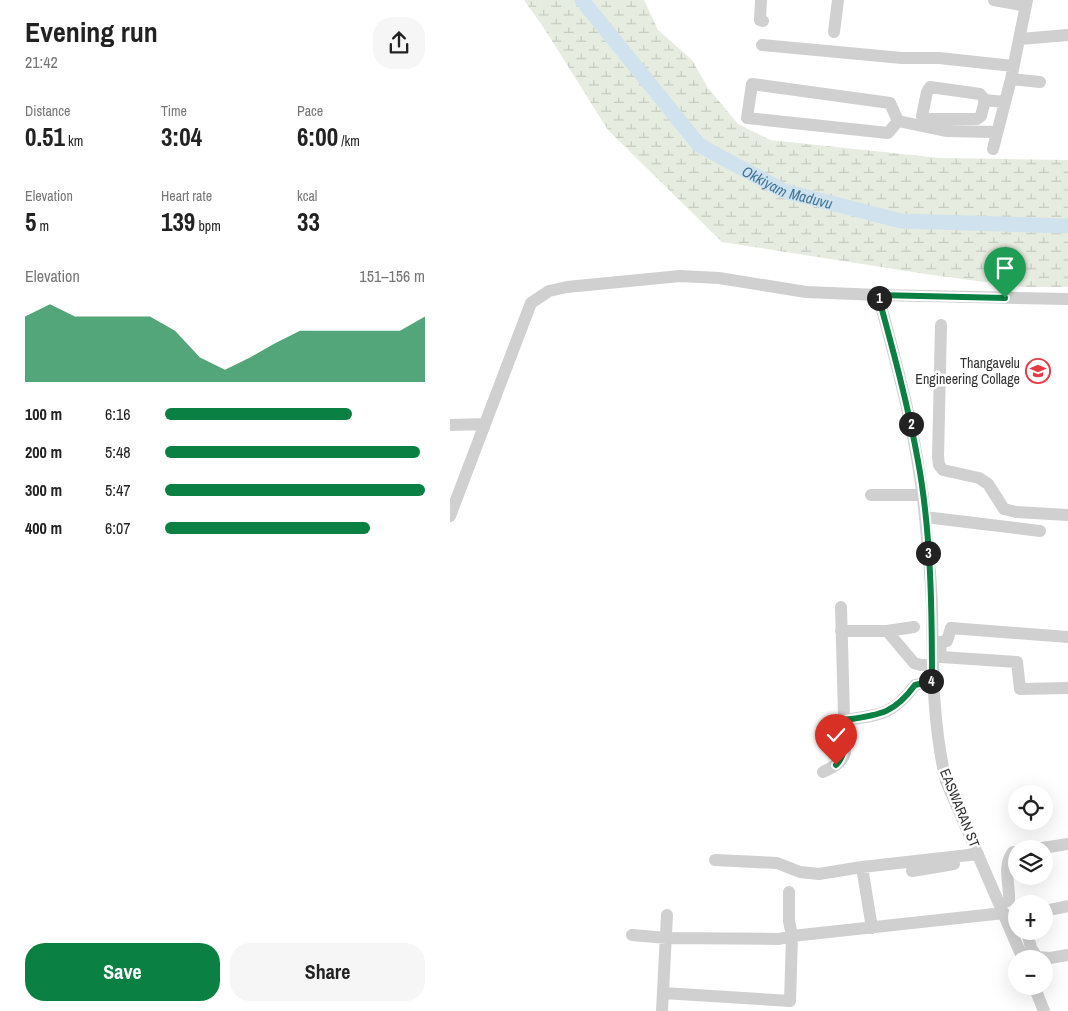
<!DOCTYPE html>
<html lang="en">
<head>
<meta charset="utf-8">
<style>
	:root { --surface:#fff; --page:#f6f6f6; --text:#222; --muted:#767676; --accent:#0b8043 }
	body { margin:0; font-family:"Archivo Narrow",sans-serif; background:var(--page); color:var(--text); height:100vh; display:flex; flex-direction:column; font-size:19px; white-space:nowrap }
	* { box-sizing:border-box; margin:0 }
	p { font-size:16px; color:var(--muted) }
	.icon { flex:none; width:28px; height:28px; fill:none; stroke:currentColor; stroke-width:2; stroke-linecap:round; stroke-linejoin:round }
	.map { position:relative; flex:1; overflow:hidden }
	.side { display:flex; flex-direction:column; background:var(--surface); width:450px }
	.side>* { flex:none }
	.buttons { position:absolute; left:558px; top:785px; display:grid; gap:10px }
	.buttons a { display:grid; place-items:center; width:45px; height:45px; border-radius:50%; background:var(--surface); box-shadow:0 5px 20px #0002; font-size:25px }
	.pin { position:absolute; display:grid; place-items:center; width:42px; height:42px; color:#fff; margin:-51px -21px; border-radius:50% 50% 50% 0; rotate:-45deg; box-shadow:0 0 5px #0007 }
	.pin .icon { rotate:45deg }
	.km { position:absolute; width:25px; height:25px; margin:-12px; border-radius:50%; background:#222; color:#fff; font-size:14px; line-height:25px; text-align:center }
	.round { display:grid; place-items:center; flex:none; width:52px; height:52px; border-radius:20px; background:var(--page) }
	.headline { display:flex; align-items:center; justify-content:space-between; height:85px; padding:0 25px }
	h1 { font-size:28px; font-weight:700; line-height:38px }
	.metrics { display:grid; grid-template-columns:repeat(3,1fr); gap:8px; height:85px; padding:5px 25px }
	.metrics div { display:grid; align-content:center }
	.metrics b { font-size:25px; font-weight:700 }
	.metrics small { font-size:14px; font-weight:400 }
	.metrics p { font-size:14px }
	.chart { height:140px; padding:10px 25px }
	.chart p { display:flex; justify-content:space-between }
	.chart svg { width:100%; height:90px; margin-top:5px; fill:var(--accent); opacity:.7 }
	.action { display:flex; gap:10px; margin-top:auto; padding:10px 25px }
	.action a { flex:1; height:58px; border-radius:20px; background:var(--accent); color:#fff; font-size:20px; font-weight:700; line-height:58px; text-align:center }
	.action a+a { background:var(--page); color:var(--text) }
	ul { padding:0 25px; list-style:none; font-size:16px }
	li { display:grid; grid-template-columns:80px 60px 1fr; align-items:center; height:38px }
	li i { height:12px; border-radius:6px; background:var(--accent) }
	main { display:flex; flex:1; min-height:0 }
	.map>svg:first-child { display:block }
	.wetland { fill:url(#wetland-marsh) }
	.lines { fill:none; stroke-linecap:round; stroke-linejoin:round }
	.river { stroke:#cfe2ee; stroke-width:15 }
	.minor { stroke:#d0d0d0; stroke-width:12 }
	.route-casing { stroke:#fff; stroke-width:10 }
	.route { stroke:#0b8043; stroke-width:6 }
	.labels { text-anchor:middle; dominant-baseline:central; stroke-width:5; stroke-linejoin:round; paint-order:stroke }
	.poi-label { font-size:14px; fill:#333; stroke:#fff; text-anchor:end }
	.street-label { font-size:14px; fill:#333; stroke:#fff }
	.water-label { font-size:15px; font-style:italic; fill:#3f7597; stroke:#fff }
</style>
</head>
<body>
<main>
<section class="side">
<div class="headline"><div><h1>Evening run</h1><p>21:42</p></div><a class="round"><svg class="icon" aria-label="share" viewBox="0 0 24 24"><path d="M12 15V3M7 8l5-5 5 5M5 13v7h14v-7"/></svg></a></div>
<div class="metrics">
<div><p>Distance</p><b>0.51<small> km</small></b></div>
<div><p>Time</p><b>3:04</b></div>
<div><p>Pace</p><b>6:00<small> /km</small></b></div>
</div>
<div class="metrics">
<div><p>Elevation</p><b>5<small> m</small></b></div>
<div><p>Heart rate</p><b>139<small> bpm</small></b></div>
<div><p>kcal</p><b>33</b></div>
</div>
<div class="chart"><p><span>Elevation</span>151–156 m</p>
<svg viewBox="0 0 160 44" preserveAspectRatio="none"><path d="M0 44V12L10 6L20 12L30 12L40 12L50 12L60 19L70 32L80 38L90 32L100 25L110 19L120 19L130 19L140 19L150 19L160 12V44z"/></svg>
</div>
<ul>
<li><b>100 m</b>6:16<i style="width:72%"></i></li>
<li><b>200 m</b>5:48<i style="width:98%"></i></li>
<li><b>300 m</b>5:47<i style="width:100%"></i></li>
<li><b>400 m</b>6:07<i style="width:79%"></i></li>
</ul>
<div class="action"><a>Save</a><a>Share</a></div>
</section>
<div class="map">
<svg width="618" height="1011" viewBox="0 0 618 1011">
	<defs>
		<pattern id="wetland-marsh" width="20" height="14" patternUnits="userSpaceOnUse" patternTransform="scale(1.25)"><rect width="20" height="14" fill="#e6ecdf"/><path d="M1 5h8M5 5V1M11 12h8M15 12V8" fill="none" stroke="#c6cbc0"/></pattern>
	</defs>
	<rect width="100%" height="100%" fill="#fff"/>
	<path class="wetland" d="M74 0H194L208 30 242 60 258 88 288 124 320 140 490 158 618 160V287H573L482 275 272 242 158 130 94 28Z"/>
	<g class="lines">
		<path class="river" id="s1" d="M132 0 249 145 334 191 451 221 618 226"/>
		<path class="minor" d="M311 0 310 20 313 21
			M544 0 576 6
			M384 32 388 0
			M570 39 618 35
			M312 45 452 58H489L563 66
			M561 79 590 82
			M302 84 440 103 448 121 438 133 297 118Z
			M535 100 531 116 527 119H474L472 116 477 92 480 87 530 94 535 100 554 102
			M448 121 496 131 547 132
			M543 149 561 79 577 0
			M428 295C448 368 468 441 475 517 478 547 481 577 482 607 483 667 482 721 496 781L573 959
			M491 325 488 457 489 465 493 470 529 478 538 484 554 509 566 512 618 515
			M0 425 35 424
			M421 495H473
			M0 516 81 303 99 291 117 287 230 276 269 278 356 292 428 295 618 299
			M475 517 590 531
			M391 631H437L464 663 471 665H482
			M437 631 464 627
			M618 637 501 628 497 641 490 642 491 657 567 662 570 689 618 688
			M394 720C429 715 442 716 465 685L482 681
			M373 772C383 767 391 764 395 753L391 607
			M586 849 618 844
			M265 860 327 863 350 872 369 874 412 867 528 854
			M412 867 422 928
			M462 871 504 864
			M550 904 559 900C560 885 552 866 563 852H566
			M594 911 618 906
			M577 931 581 948 587 957 600 958 618 955
			M182 935 217 938 329 939 342 936 554 913
			M584 986 594 1011
			M213 993 340 1001 342 936 339 921V892
			M212 1011 217 915"/>
	</g>
	<g class="lines">
		<defs>
			<path id="route" d="M386 765C398 753 394 736 394 720 428 715 443 715 465 685L482 681C482 610 481 531 468 461 458 405 443 350 428 295L555 298"/>
		</defs>
		<use href="#route" class="route-casing"/>
		<use href="#route" class="route"/>
	</g>
	<defs>
		<symbol id="university-ring" viewBox="-11 -11 22 22"><circle r="9.5" fill="#fff" stroke="#e63946" stroke-width="1.5"/><path d="M0-5L7-2L0 1L-7-2ZM-4 1L0 2.5L4 1V4Q0 6-4 4Z" fill="#e63946"/></symbol>
	</defs>
	<g fill-rule="evenodd">
		<use href="#university-ring" x="574" y="357" width="28" height="28"/>
	</g>
	<g class="labels">
		<g class="poi-label">
			<text x="570" y="363">Thangavelu<tspan x="570" dy="16">Engineering Collage</tspan></text>
		</g>
		<g class="street-label">
			<text transform="translate(510 808) rotate(68)">EASWARAN ST</text>
		</g>
		<g class="water-label">
			<text stroke="none"><textPath href="#s1" startOffset="285">Okkiyam Maduvu</textPath></text>
		</g>
	</g>
</svg>
<div class="buttons">
<a><svg class="icon" aria-label="locate" viewBox="0 0 24 24"><circle cx="12" cy="12" r="6"/><path d="M12 2v4M12 18v4M2 12h4M18 12h4"/></svg></a>
<a><svg class="icon" aria-label="layers" viewBox="0 0 24 24"><path d="M12 4l9 5-9 5-9-5zM3 14l9 5 9-5"/></svg></a>
<a>+</a>
<a>−</a>
</div>
<div class="pin" style="left:555px;top:298px;background:#1e9e55"><svg class="icon" aria-label="arrive" viewBox="0 0 24 24"><path d="M6 21V4h12l-3 4 3 4H6"/></svg></div>
<div class="pin" style="left:386px;top:765px;background:#d93025"><svg class="icon" aria-label="check" viewBox="0 0 24 24"><path d="M5 12l5 5 9-10"/></svg></div>
<b class="km" style="left:429px;top:298px">1</b>
<b class="km" style="left:461px;top:424px">2</b>
<b class="km" style="left:478px;top:553px">3</b>
<b class="km" style="left:481px;top:681px">4</b>
</div>
</main>
</body>
</html>
